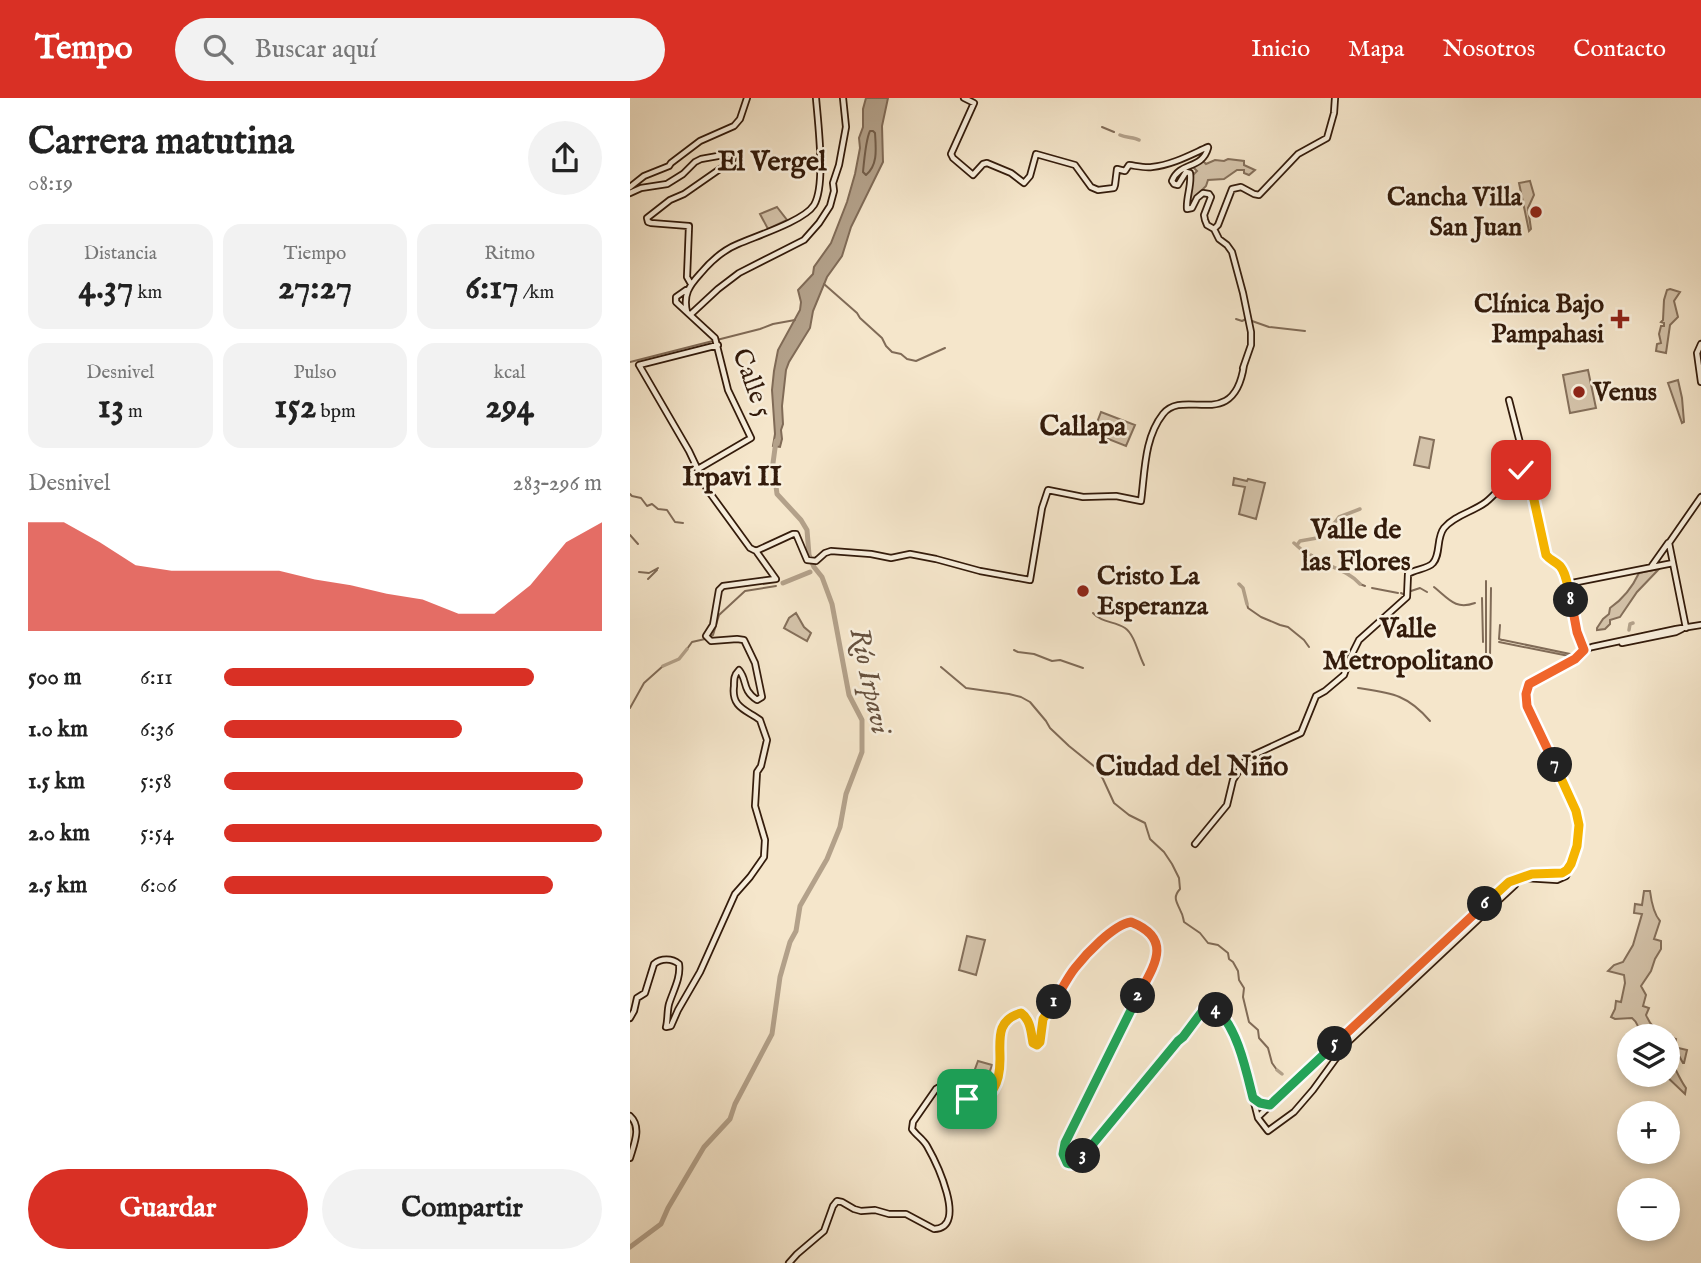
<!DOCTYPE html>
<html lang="es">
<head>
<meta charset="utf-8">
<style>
	:root { --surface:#fff; --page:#f2f2f2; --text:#222; --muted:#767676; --accent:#d93025 }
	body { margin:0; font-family:"IM FELL English",serif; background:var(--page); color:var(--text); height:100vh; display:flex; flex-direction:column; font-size:26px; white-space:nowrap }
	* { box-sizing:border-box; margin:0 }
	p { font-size:23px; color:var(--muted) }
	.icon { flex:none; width:38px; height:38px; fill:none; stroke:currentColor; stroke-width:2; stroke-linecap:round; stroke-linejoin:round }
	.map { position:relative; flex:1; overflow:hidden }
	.details { display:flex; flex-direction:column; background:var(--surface); width:630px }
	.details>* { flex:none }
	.tools { position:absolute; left:987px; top:926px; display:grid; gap:14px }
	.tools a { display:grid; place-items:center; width:63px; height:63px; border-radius:50%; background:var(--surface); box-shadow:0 4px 10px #0003; font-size:35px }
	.pin { position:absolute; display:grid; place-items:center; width:60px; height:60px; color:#fff; margin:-30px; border-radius:14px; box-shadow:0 4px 10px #0006 }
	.km { position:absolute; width:35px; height:35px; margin:-18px; border-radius:50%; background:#222; color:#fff; font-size:19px; line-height:35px; text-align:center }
	.round { display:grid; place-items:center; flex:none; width:74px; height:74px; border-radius:37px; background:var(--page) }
	.overview { display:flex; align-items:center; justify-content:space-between; height:119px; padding:0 28px }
	h1 { font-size:38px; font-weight:700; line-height:52px }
	.stats { display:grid; grid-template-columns:repeat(3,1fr); gap:10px; height:119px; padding:7px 28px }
	.stats div { display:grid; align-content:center; border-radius:18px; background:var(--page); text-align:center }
	.stats b { font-size:35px; font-weight:700 }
	.stats small { font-size:19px; font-weight:400 }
	.stats p { font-size:19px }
	.chart { height:196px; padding:14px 28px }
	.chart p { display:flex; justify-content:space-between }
	.chart svg { width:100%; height:126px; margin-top:7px; fill:var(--accent); opacity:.7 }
	.action { display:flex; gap:14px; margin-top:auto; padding:14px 28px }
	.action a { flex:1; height:80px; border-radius:42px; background:var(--accent); color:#fff; font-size:28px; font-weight:700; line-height:80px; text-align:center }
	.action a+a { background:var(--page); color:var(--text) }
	ul { padding:0 28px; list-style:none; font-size:23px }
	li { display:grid; grid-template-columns:112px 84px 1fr; align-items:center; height:52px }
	li i { height:18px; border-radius:9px; background:var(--accent) }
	header { display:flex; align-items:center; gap:42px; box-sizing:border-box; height:98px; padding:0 35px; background:var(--accent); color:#fff }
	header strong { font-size:33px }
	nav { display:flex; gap:38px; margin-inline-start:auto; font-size:24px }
	.search { width:490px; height:63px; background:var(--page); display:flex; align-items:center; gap:18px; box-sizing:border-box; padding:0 24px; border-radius:38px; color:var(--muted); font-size:26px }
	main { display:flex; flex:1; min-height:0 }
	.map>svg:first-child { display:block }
	.green { fill:#d4c3aa; stroke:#846f5a; stroke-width:2 }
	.water { fill:#b3a18a; stroke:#806b57; stroke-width:2 }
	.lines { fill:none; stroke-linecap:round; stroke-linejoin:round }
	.shore { stroke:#735e4a; stroke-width:2 }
	.stream { stroke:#806b57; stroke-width:2 }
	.canal { stroke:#b3a18a; stroke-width:3.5 }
	.river { stroke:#b3a18a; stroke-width:5 }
	.secondary-casing { stroke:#331b0b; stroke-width:8 }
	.secondary { stroke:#f8efdd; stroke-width:4.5 }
	.split-1-casing { stroke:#fff; stroke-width:14 }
	.split-2-casing { stroke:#fff; stroke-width:14 }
	.split-3-casing { stroke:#fff; stroke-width:14 }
	.split-4-casing { stroke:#fff; stroke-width:14 }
	.split-5-casing { stroke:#fff; stroke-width:14 }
	.split-6-casing { stroke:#fff; stroke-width:14 }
	.split-7-casing { stroke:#fff; stroke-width:14 }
	.split-8-casing { stroke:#fff; stroke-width:14 }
	.split-9-casing { stroke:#fff; stroke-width:14 }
	.split-1 { stroke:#f5b400; stroke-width:9 }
	.split-2 { stroke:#f0652b; stroke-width:9 }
	.split-3 { stroke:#22a559; stroke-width:9 }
	.split-4 { stroke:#22a559; stroke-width:9 }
	.split-5 { stroke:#22a559; stroke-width:9 }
	.split-6 { stroke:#f0652b; stroke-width:9 }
	.split-7 { stroke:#f5b400; stroke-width:9 }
	.split-8 { stroke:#f0652b; stroke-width:9 }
	.split-9 { stroke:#f5b400; stroke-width:9 }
	.poi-dot { fill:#8f2418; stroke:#f8efdd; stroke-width:2.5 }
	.labels { text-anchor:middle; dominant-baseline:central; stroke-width:5; stroke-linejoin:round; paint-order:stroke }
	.poi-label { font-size:26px; font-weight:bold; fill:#331b0b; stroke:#f8efdd; text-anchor:end }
	.street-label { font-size:26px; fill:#331b0b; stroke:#f8efdd }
	.neighbourhood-label { font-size:28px; font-weight:bold; fill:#331b0b; stroke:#f8efdd }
	.water-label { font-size:28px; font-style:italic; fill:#66513e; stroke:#f8efdd }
</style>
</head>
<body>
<header>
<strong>Tempo</strong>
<div class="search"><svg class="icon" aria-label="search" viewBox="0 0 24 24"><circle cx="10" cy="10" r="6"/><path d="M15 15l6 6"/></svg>Buscar aquí</div>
<nav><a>Inicio</a><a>Mapa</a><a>Nosotros</a><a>Contacto</a></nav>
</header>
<main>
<section class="details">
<div class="overview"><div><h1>Carrera matutina</h1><p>08:19</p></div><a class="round"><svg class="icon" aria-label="share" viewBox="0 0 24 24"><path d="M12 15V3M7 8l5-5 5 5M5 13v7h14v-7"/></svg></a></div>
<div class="stats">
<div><p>Distancia</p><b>4.37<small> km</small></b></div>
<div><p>Tiempo</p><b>27:27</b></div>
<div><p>Ritmo</p><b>6:17<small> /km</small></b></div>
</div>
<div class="stats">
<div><p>Desnivel</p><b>13<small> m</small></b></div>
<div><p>Pulso</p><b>152<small> bpm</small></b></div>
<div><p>kcal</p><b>294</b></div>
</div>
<div class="chart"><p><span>Desnivel</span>283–296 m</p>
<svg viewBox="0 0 160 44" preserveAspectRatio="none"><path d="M0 44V6L10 6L20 13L30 21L40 23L50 23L60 23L70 23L80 26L90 28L100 31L110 33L120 38L130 38L140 28L150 13L160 6V44z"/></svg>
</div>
<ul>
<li><b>500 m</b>6:11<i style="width:82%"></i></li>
<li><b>1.0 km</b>6:36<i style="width:63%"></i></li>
<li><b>1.5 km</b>5:58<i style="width:95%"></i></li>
<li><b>2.0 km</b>5:54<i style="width:100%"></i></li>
<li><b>2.5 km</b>6:06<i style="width:87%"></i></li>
</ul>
<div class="action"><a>Guardar</a><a>Compartir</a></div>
</section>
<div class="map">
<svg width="1071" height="1165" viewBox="0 0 1071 1165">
	<rect width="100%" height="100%" fill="#f5e6cb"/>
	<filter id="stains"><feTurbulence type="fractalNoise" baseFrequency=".00286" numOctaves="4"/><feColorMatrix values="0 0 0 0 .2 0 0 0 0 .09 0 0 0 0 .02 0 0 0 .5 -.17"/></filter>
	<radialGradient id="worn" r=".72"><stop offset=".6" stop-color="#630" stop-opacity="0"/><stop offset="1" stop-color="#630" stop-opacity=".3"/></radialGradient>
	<path class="green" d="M598 61 614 63V67L625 72 619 77 614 75V72H607L594 81 578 82 576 88 567 97 559 110 563 77 567 73 562 68 573 63 576 66 585 62 594 63Z
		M900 83 904 97 898 110 901 131 899 133 889 85Z
		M147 109 157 122 138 131 130 116Z
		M1040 191 1050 194 1044 203 1048 219 1040 227 1036 255 1026 253 1027 246 1031 245 1029 236 1031 228H1034V225L1031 224 1033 222 1034 202 1037 192Z
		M958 272 966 310 940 315 933 277Z
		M1048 282 1052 300 1054 324 1052 325 1038 285Z
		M471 314 505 327 496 348 463 335Z
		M790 339 804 342 799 370 784 367Z
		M604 380 617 383 618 381 635 385 626 421 609 416 615 389 603 387Z
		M1029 471 1007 494 990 519 980 522V526L975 531 967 532V530L973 521 979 516 980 510C993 501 1002 490 1009 475Z
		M166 515 174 529 181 535 177 543 154 530 159 520Z
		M882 786 721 937 706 956 703 953 720 936Z
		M1014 793H1020C1021 801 1024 816 1030 823L1024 841 1031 843V851L1025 861 1021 873 1011 888 1016 897 1013 908 1019 910 1016 917C1020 927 1026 934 1037 938H1010L1007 936C1009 929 1008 925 1002 920L985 921 981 919 985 911 986 903 991 904 995 885 994 877 978 873 984 867 993 864 1003 847 1012 816 1004 815 1005 806 1012 807Z
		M337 838 355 842 346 877 329 872Z
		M1038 938 1046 941 1044 949 1057 952 1054 965H1053L1048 956C1046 959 1044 961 1044 966 1044 970 1053 986 1056 990L1055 996 1035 977 1038 976Z
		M348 963 362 967 352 995 338 990Z"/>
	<path class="water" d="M236 0H258L252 28 253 64 221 129 212 158 197 179 183 213 180 230 159 264 156 272 152 308 153 326 151 332 152 341 150 349 143 348 145 336 142 292 144 273 148 252 170 212 171 204 168 192 183 176 184 169 201 145 217 104 225 76 230 50 229 40 233 29V11Z"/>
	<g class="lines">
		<path class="shore" d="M240 33H243L245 35C246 51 248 67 236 77L233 74C234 63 236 41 240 33Z"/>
		<path class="stream" d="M472 29 484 34
			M194 186 227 215 230 220 252 240 256 248 262 254 271 256 277 261 286 263 315 250
			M606 221 612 223 616 221
			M622 223 639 229 675 233
			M0 264 130 231 143 226 165 222
			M0 396 2 398 11 400 17 408 22 406 28 411 37 412 45 424 53 425
			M0 437 8 446
			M9 474 19 475 28 470
			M18 481 27 472
			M730 486 735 488
			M804 489C819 501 825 512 845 505
			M742 490 768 495
			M781 493 790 490 797 494
			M771 495 773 496
			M852 500 853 544
			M617 506 618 510 631 519 650 527 658 529 674 542 679 549
			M463 515C472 525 484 523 495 530 505 537 508 556 514 567
			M870 527 869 541 872 542
			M873 542 945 557
			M869 544 939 558
			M57 551 62 544 75 541 83 537 89 517 115 493 146 488
			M384 552 388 554 404 556 422 563 430 562 453 570
			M856 557V483
			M860 559 861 490
			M311 569 336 590 379 596 391 599 400 604 416 623 420 630 439 648 465 669 473 681 484 705 499 717 515 725 520 741 534 754 542 766 549 780 550 791C542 800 547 804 551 814 553 817 553 820 554 824L570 835 578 845 588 847 598 855 599 861 603 864 608 873 609 882 614 890 613 899 619 924 628 932 629 940 638 950 642 965 647 972
			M728 590C761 595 777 596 800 623
			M0 610 14 585 33 568"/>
		<path class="canal" d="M490 37C497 40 504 39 509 42
			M699 432 709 419 730 411
			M664 445 674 454H678
			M667 447 670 443 687 440
			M681 457C696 469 717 471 730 486
			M609 486 613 490 617 506
			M999 532 1000 526 1003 525
			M33 568 49 561 57 551
			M647 972 652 976"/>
		<path class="river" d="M153 485 180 474
			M0 1149 31 1126 38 1110 74 1049 100 1021 105 1006 142 936 150 879 160 844 166 833 170 808 197 761 210 729 216 696 232 654V622L219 597 202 506 192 479 184 469 179 457 177 432 171 422 147 396 143 365 146 343"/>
		<defs>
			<path id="secondary" d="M334 0 344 5 321 56 323 60 343 77 353 66 357 65 381 75 394 85 400 78 406 56 445 67 461 89 468 92 484 90 485 87 487 71 495 73 499 67C507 68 515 70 522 69 542 67 560 57 578 49
				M578 50C572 72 550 63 542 83L544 86 548 87 556 74 560 75C562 87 556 99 557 111L562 110 567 100 573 95 579 96 581 99 574 117 575 122 577 127 584 131 589 141 597 147 602 154 613 195 621 234V247L613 270
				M0 89 14 78 39 68 41 65 70 43 104 28 110 21 117 0
				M0 95 11 90 37 86 53 76 65 64 71 61 99 56 103 58
				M584 131 588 127 602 91 611 89 624 96 629 97 668 56 697 40 704 15 705 0
				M61 186 57 179 59 128 21 125 18 124 17 120 40 102 54 96 100 64 103 61V58
				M56 192 46 199V204L85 240 98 292 121 340 68 371
				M57 214C53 197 59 188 70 176 80 164 93 152 108 146 126 138 174 123 184 107 196 87 188 25 186 0
				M60 217 88 191 109 175 174 142 189 125 200 108 204 93 203 85 209 67 216 29 213 0
				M1071 246 1067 255 1071 284
				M879 302 900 384 916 457C921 465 929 465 934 476L947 534 954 552
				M126 453 163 436H166L177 462 186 463 195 455 201 453 241 456 261 460 280 456 306 461 350 473 400 482 412 410 418 392 453 399 486 398 511 403C515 374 514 340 533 316 554 289 604 335 614 267
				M1021 469 1038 445
				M937 486 1043 465
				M1056 530 1039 445 1071 399
				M992 545 1046 534 1052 531
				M565 746 597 707 603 682 617 660 671 635 686 598 695 593 714 577 720 560 729 542 777 499 778 476C785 471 798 471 803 465 811 456 806 440 814 430 825 417 843 414 856 404 870 393 879 376 897 370
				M894 780 927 782 936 778C944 764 951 743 949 727 946 701 920 657 909 633 900 616 893 606 898 587L945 561 954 552 962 549 1046 531 1071 527
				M0 920 4 913 7 900 15 895 24 866C31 860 42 860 49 866 51 880 43 893 39 906 37 913 38 922 36 929L41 928 48 912 70 874 105 796 120 779 134 759 135 742 125 708 127 674 131 668 137 642 130 622C117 612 101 610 104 588 104 581 104 577 109 572 118 583 111 591 127 602L132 599 125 565 114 542 107 541 81 543 76 538 83 527 89 492 93 488 146 481 126 453 120 450 77 391 59 353 9 267 88 247
				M623 1000 630 1005 639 1007
				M0 1018C12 1029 4 1046 0 1060
				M628 1019 670 979 876 786 902 776 932 775 939 768
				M159 1165 167 1156 194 1133 203 1108 207 1103 212 1104 224 1111 231 1113 245 1112 259 1116H276L304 1131C339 1130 305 1062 297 1048 293 1041 286 1037 282 1031L283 1024 306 991 311 988C324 989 331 1002 346 1002 364 1001 369 980 369 965 371 944 364 923 391 915L397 922 403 945 406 947 409 946 413 921 444 871 478 837 491 827 501 824C517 830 529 840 527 859L435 1045C432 1053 432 1062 440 1066L448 1064 548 943C560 934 566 918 577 909L591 916 597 925 613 962 628 1020 638 1033 664 1014 683 992 718 944 871 800 885 787 887 781"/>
		</defs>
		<use href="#secondary" class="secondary-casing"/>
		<use href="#secondary" class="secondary"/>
	</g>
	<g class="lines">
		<defs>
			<path id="split-1" d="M337 1001C363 1005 370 984 370 961 370 941 366 922 391 915 401 922 401 935 403 945L407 947 410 944 413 921 424 904"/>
			<path id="split-2" d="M424 904C431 893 437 880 445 870 456 856 483 827 501 824 544 841 524 868 508 898"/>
			<path id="split-3" d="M453 1058C448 1064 444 1068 437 1065L433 1056 435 1045 508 898"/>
			<path id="split-4" d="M453 1058 548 943 553 939 574 911 577 909 586 912"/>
			<path id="split-5" d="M586 912C607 927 617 976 623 1000L630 1005 640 1007 705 946"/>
			<path id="split-6" d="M705 946 855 806"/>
			<path id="split-7" d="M855 806 879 784 902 776 932 775 937 772 941 766 947 748 949 727 946 713 925 667"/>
			<path id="split-8" d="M925 667 897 608 896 596 899 586 945 561 954 552 947 534 941 502"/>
			<path id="split-9" d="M891 372 897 370 916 457C920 462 925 463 930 468 937 476 938 492 941 502"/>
		</defs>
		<use href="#split-1" class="split-1-casing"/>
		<use href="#split-2" class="split-2-casing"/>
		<use href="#split-3" class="split-3-casing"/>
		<use href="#split-4" class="split-4-casing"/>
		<use href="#split-5" class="split-5-casing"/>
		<use href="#split-6" class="split-6-casing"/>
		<use href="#split-7" class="split-7-casing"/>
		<use href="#split-8" class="split-8-casing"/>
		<use href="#split-9" class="split-9-casing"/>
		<use href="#split-1" class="split-1"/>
		<use href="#split-2" class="split-2"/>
		<use href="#split-3" class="split-3"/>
		<use href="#split-4" class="split-4"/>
		<use href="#split-5" class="split-5"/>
		<use href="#split-6" class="split-6"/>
		<use href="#split-7" class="split-7"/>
		<use href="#split-8" class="split-8"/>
		<use href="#split-9" class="split-9"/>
	</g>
	<g class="poi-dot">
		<circle cx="906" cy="114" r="7"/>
		<path d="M986.5 210.5h7v7h7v7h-7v7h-7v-7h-7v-7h7z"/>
		<circle cx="949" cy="294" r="7"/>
		<circle cx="453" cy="493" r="7"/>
	</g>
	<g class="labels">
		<g class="poi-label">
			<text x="892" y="99">Cancha Villa<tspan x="892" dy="30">San Juan</tspan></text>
			<text x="974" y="206">Clínica Bajo<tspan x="974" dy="30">Pampahasi</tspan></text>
			<text x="963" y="294" text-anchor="start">Venus</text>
			<text x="467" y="478" text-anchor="start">Cristo La<tspan x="467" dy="30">Esperanza</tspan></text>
		</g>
		<g class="street-label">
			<text transform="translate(122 285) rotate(70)">Calle 5</text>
		</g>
		<g class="neighbourhood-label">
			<text x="142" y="64">El Vergel</text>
			<text x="453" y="329">Callapa</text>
			<text x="102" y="379">Irpavi II</text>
			<text x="726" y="432">Valle de<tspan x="726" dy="32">las Flores</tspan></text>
			<text x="778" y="531">Valle<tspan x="778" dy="32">Metropolitano</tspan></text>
			<text x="562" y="669">Ciudad del Niño</text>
		</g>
		<g class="water-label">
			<text transform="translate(239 583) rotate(78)">Río Irpavi</text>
		</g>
	</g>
	<rect width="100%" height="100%" filter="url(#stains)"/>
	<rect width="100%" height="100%" fill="url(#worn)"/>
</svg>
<div class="tools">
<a><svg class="icon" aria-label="layers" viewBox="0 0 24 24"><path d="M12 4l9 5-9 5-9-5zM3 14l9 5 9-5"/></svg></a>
<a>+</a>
<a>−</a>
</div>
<div class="pin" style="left:337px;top:1001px;background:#1e9e55"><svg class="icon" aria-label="arrive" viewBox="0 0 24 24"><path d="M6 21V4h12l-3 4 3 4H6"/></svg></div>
<div class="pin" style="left:891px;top:372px;background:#d93025"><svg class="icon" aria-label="check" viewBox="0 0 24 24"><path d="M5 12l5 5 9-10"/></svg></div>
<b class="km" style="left:424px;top:904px">1</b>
<b class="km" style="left:508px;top:898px">2</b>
<b class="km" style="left:453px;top:1058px">3</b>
<b class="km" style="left:586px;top:912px">4</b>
<b class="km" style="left:705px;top:946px">5</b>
<b class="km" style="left:855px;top:806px">6</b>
<b class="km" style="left:925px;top:667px">7</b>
<b class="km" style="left:941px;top:502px">8</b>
</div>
</main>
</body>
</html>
